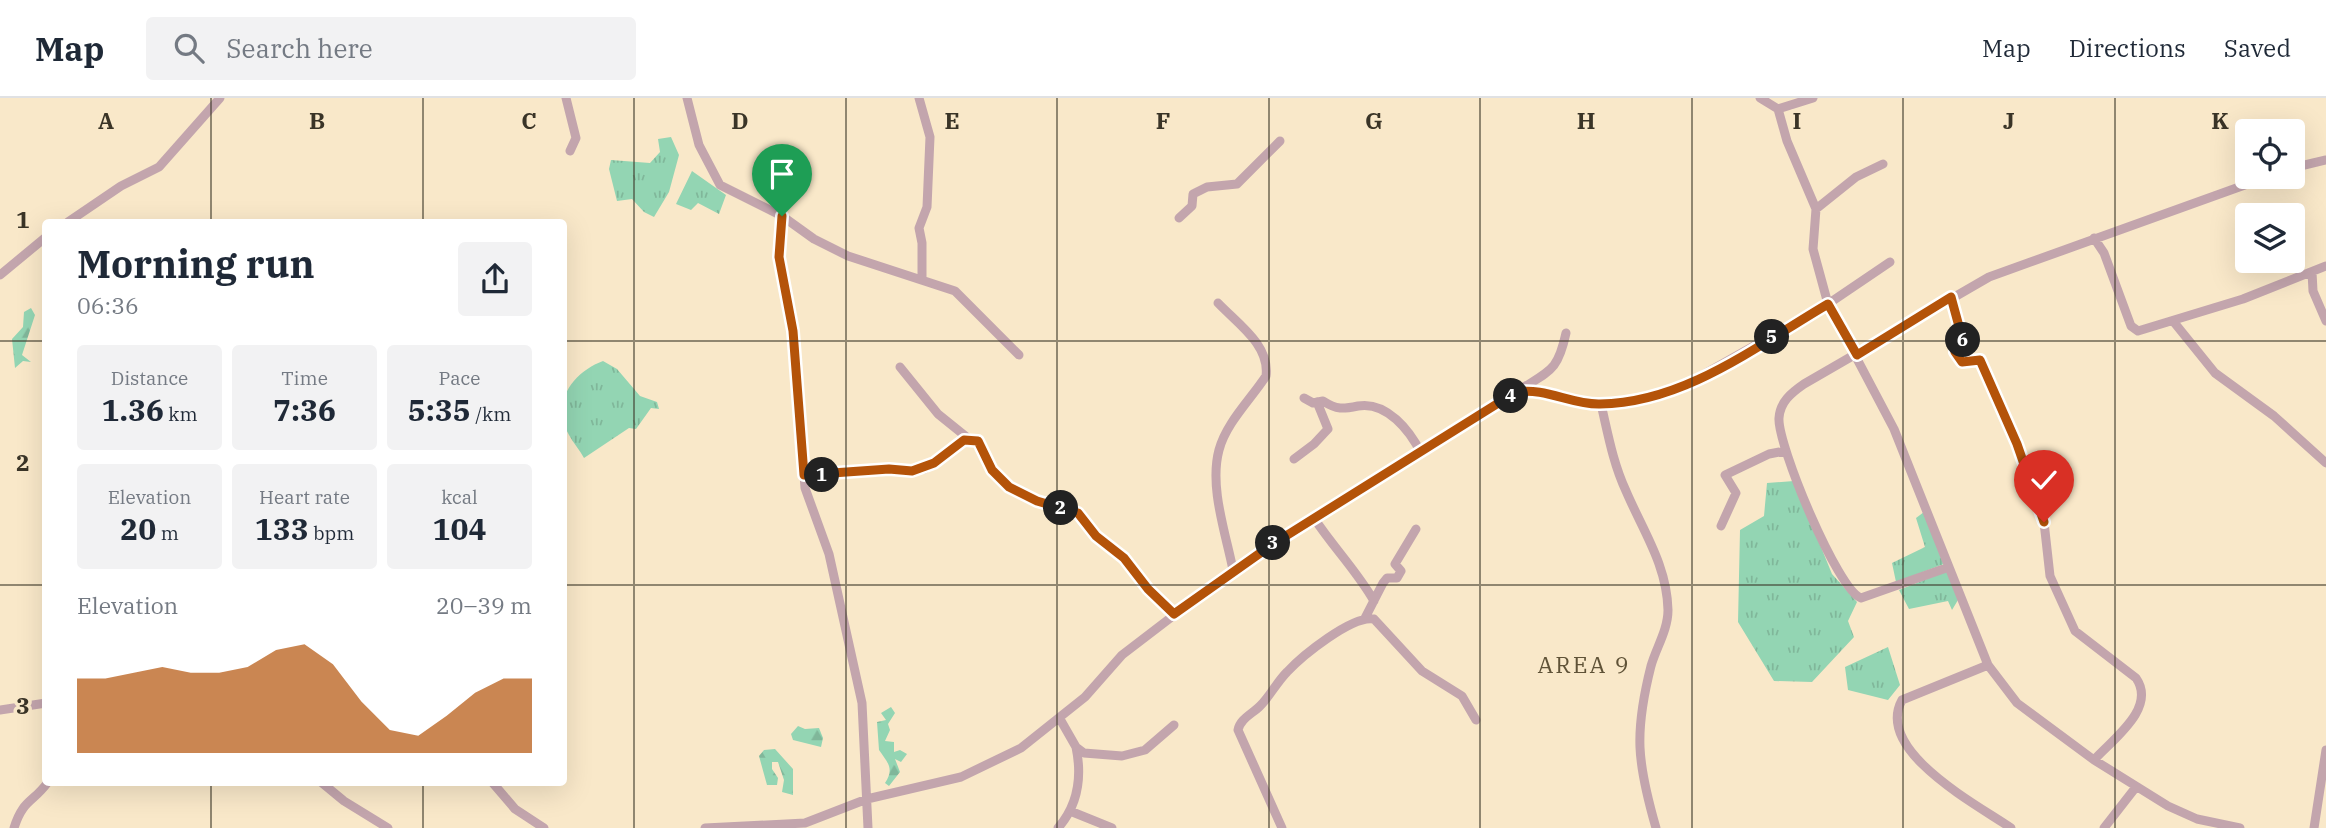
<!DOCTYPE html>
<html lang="en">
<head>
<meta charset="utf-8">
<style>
	:root { --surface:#fff; --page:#f2f2f3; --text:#1f2937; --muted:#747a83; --line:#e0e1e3; --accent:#b45309 }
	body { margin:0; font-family:"IBM Plex Serif",serif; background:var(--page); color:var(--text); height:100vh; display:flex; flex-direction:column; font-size:26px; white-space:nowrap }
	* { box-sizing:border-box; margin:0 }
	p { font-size:23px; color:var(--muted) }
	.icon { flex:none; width:38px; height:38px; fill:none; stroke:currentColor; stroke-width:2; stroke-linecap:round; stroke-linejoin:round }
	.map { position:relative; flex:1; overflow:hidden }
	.sheet { position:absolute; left:42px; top:121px; width:525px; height:567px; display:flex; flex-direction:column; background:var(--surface); border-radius:7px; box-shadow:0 7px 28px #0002 }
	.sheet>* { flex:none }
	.fabs { position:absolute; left:2235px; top:21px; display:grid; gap:14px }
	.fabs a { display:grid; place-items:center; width:70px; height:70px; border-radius:7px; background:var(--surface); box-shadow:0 7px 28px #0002; font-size:35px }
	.pin { position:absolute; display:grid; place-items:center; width:60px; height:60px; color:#fff; margin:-72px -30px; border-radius:50% 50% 50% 0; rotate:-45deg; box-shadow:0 0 7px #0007 }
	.pin .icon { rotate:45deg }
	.km { position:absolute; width:35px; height:35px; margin:-18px; border-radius:50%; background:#222; color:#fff; font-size:19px; line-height:35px; text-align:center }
	.round { display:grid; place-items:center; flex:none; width:74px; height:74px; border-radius:7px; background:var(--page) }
	.summary { display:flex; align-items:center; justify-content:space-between; height:119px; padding:0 35px }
	h1 { font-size:38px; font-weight:700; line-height:52px }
	.metrics { display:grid; grid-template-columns:repeat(3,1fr); gap:10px; height:119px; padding:7px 35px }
	.metrics div { display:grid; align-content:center; border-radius:7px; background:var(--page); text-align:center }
	.metrics b { font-size:30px; font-weight:700 }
	.metrics small { font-size:19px; font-weight:400 }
	.metrics p { font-size:19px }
	.chart { height:196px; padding:14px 35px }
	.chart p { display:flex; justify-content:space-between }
	.chart svg { width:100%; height:126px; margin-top:7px; fill:var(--accent); opacity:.7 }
	header { display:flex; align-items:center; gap:42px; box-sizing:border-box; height:98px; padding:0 35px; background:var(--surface); border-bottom:2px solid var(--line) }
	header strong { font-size:33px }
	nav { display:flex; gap:38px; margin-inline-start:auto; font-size:24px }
	.search { width:490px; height:63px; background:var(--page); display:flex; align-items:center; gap:18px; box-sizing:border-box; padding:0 24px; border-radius:7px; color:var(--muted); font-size:26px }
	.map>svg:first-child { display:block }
	.forest { fill:url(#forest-firs) }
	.park { fill:url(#park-tufts) }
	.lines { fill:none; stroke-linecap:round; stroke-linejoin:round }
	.street { stroke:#c3a5ad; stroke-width:9 }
	.route-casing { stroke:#fff; stroke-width:14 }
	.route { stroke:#b45309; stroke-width:9 }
	.grid { fill:none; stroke:#3a3427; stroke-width:2; stroke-opacity:0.55 }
	.labels { text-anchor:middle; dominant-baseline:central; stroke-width:7; stroke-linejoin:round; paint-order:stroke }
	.quarter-label { font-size:23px; letter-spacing:2px; fill:#5f5237; stroke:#f9e8c9 }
	.grid-label { font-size:23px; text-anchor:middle; font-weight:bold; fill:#3a3427; stroke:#f9e8c9; stroke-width:7; stroke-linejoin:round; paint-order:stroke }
</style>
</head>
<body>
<header>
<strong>Map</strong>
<div class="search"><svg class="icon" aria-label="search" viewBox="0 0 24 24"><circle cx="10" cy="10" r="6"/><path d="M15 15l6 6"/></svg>Search here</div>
<nav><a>Map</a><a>Directions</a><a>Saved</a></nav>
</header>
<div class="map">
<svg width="2326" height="730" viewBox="0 0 2326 730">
	<defs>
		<pattern id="forest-firs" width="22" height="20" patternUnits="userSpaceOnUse" patternTransform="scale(1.75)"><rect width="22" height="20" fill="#93d5b3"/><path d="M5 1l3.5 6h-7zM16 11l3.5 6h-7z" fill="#80b79a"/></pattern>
		<pattern id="park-tufts" width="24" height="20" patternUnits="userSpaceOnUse" patternTransform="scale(1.75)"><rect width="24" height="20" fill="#93d5b3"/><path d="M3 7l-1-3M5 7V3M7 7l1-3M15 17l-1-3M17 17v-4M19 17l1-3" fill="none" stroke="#80b79a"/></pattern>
	</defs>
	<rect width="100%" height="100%" fill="#f9e8c9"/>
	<path class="forest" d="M31 210 35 217 22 257 31 264 23 263 15 270 12 241 23 229 24 214Z
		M891 609 895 615 888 626 890 632 885 643 894 644V654L900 652 907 656 901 664 895 661 900 674 889 688 885 685C895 670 887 664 879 652L877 624 886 622 881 615Z
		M798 628 805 631 819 630 823 640 821 649 793 642 791 636Z
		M775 651 793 671V697L782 694 784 682 778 664H772V671L778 680 777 687H767L759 658 764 652Z"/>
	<path class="park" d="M671 39 679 57 669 94 654 119 644 114 632 101 617 103 609 71 611 62 650 65 660 54 658 41Z
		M692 73 726 97 719 116 698 105 691 112 676 106Z
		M603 263 617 271 640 298 657 304 659 311 651 310 636 331 629 330 584 360C580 352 573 345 569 337 550 305 573 274 603 263Z
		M1794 383 1832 476 1857 504 1848 523 1854 539 1812 584 1774 583 1738 524 1740 432 1764 418 1767 385Z
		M1924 414 1944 466 1896 484 1892 465 1925 449 1916 420Z
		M1947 473 1958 502 1952 512 1948 503 1909 511 1899 492Z
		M1888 549 1900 587 1888 602 1848 592 1845 569Z"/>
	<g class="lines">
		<path class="street" d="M566 0 576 40 570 53
			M687 0 699 47 720 87 782 118 814 141 848 158 955 193 1019 257
			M919 0 930 39 927 109 919 130 922 145V182
			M1760 0 1778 11 1813 0
			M1778 11 1787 43 1816 111
			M1883 66 1856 79 1816 111 1813 151 1828 206 1894 331 1988 567 2017 605 2094 662 2168 708 2197 721 2240 730
			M2292 70 2326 62
			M782 118 779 159 793 233 805 390 829 456 862 605 868 730
			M1179 120 1192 108 1193 96 1207 89 1237 86 1280 43
			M68 124 121 88 159 69 220 0
			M2094 140 2104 155 2131 228 2138 233 2243 201 2326 168
			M2312 174 2313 193 2326 223
			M0 177 46 139
			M1951 199 1963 243 1955 254 1962 264 1980 262 2017 347 2044 424 2050 478 2075 533 2136 580C2157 610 2113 641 2094 662
			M1218 205C1238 226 1270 247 1266 278 1251 301 1226 325 1219 352 1209 389 1226 436 1233 472
			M2173 223 2215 275 2274 318 2326 365
			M900 269 938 316 969 341
			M1521 291C1551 272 1558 272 1566 235
			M1304 300 1313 305 1323 303C1337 312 1343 311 1358 308 1387 303 1410 333 1421 355
			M1601 306C1608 336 1613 365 1626 393 1643 433 1667 467 1668 512 1668 532 1656 550 1651 568 1634 635 1637 664 1656 730
			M1294 361 1314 346 1328 331 1317 304
			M804 378 925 371 964 342 978 343 992 372 1009 389 1037 403 1078 415 1096 438 1124 460 1148 491 1174 515
			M1314 420C1333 449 1357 473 1374 503
			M1721 428 1736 395 1725 377 1769 356 1785 353
			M1949 469 1861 500C1838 493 1777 346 1779 320 1780 304 1791 295 1804 286L1989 179 2267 79
			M1365 520 1383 485 1387 480H1397L1401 473 1395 466 1416 431
			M1988 567 1902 602C1874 653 1978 707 2011 730
			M0 612 46 605
			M1060 621 1076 649 1084 655 1122 658 1145 652 1174 627
			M321 684 344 703 388 730
			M492 684 515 711 544 730
			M1070 713 1112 730
			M14 730C23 701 33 705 48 684
			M705 730 805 725 867 701 961 679 1021 650 1085 599 1122 557 1233 472 1516 294C1539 290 1563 301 1586 305 1615 310 1650 301 1678 291L1828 206 1890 164
			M1058 730C1078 707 1082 678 1076 649
			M1282 730 1238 632C1240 621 1252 616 1260 608 1270 598 1277 584 1287 574 1302 558 1352 517 1374 521L1422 573 1462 598 1476 622
			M2104 730 2136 689
			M2314 730 2326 652"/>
	</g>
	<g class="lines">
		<defs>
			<path id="route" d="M782 118 779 159 793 233 804 377 889 371 912 373 934 365 964 342 978 343 992 372 1009 389 1037 403 1078 415 1096 438 1124 460 1148 491 1174 516 1273 446 1516 294C1545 289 1572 307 1600 306 1685 305 1758 247 1828 206L1857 257 1951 199 1963 243 1955 254 1962 264 1980 262 2017 346 2044 424"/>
		</defs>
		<use href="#route" class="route-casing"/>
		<use href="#route" class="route"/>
	</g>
	<path class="grid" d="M211 0V124M423 0V124M634 0V730M846 0V730M1057 0V730M1269 0V730M1480 0V730M1692 0V730M1903 0V730M2115 0V730M0 243H46M564 243H2326M0 487H46M564 487H2326M211 684V730M423 684V730"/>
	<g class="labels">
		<g class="quarter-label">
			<text x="1584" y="566">AREA 9</text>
		</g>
	</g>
	<g class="grid-label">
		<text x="106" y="31">A</text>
		<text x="317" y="31">B</text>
		<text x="529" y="31">C</text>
		<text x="740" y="31">D</text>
		<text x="952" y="31">E</text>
		<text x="1163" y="31">F</text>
		<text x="1374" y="31">G</text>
		<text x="1586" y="31">H</text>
		<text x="1797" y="31">I</text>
		<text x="2009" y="31">J</text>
		<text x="2220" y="31">K</text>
		<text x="23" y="130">1</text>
		<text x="23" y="373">2</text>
		<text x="23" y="616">3</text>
	</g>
</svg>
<div class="fabs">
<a><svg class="icon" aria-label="locate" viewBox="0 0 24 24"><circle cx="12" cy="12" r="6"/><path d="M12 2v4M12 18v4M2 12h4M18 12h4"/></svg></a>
<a><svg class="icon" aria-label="layers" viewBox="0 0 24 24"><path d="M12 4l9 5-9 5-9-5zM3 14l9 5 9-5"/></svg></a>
</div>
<div class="pin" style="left:782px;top:118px;background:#1e9e55"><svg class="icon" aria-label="arrive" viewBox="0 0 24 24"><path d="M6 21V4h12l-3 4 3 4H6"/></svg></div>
<div class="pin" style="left:2044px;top:424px;background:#d93025"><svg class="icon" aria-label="check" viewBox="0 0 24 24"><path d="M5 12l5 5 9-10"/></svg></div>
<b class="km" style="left:822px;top:377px">1</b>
<b class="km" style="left:1061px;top:410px">2</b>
<b class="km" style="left:1273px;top:445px">3</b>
<b class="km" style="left:1511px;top:298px">4</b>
<b class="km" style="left:1772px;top:239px">5</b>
<b class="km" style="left:1963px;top:242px">6</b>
<section class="sheet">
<div class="summary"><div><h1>Morning run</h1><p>06:36</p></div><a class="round"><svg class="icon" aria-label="share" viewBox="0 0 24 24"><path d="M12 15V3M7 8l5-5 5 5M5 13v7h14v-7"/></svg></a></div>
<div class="metrics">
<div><p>Distance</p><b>1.36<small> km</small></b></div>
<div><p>Time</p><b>7:36</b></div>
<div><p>Pace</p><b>5:35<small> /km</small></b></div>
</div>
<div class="metrics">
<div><p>Elevation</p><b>20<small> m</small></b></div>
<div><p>Heart rate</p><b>133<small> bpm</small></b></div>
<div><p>kcal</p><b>104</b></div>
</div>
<div class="chart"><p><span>Elevation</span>20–39 m</p>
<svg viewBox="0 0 160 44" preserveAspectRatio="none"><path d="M0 44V18L10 18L20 16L30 14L40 16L50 16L60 14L70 8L80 6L90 13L100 26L110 36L120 38L130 31L140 23L150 18L160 18V44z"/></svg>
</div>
</section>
</div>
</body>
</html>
